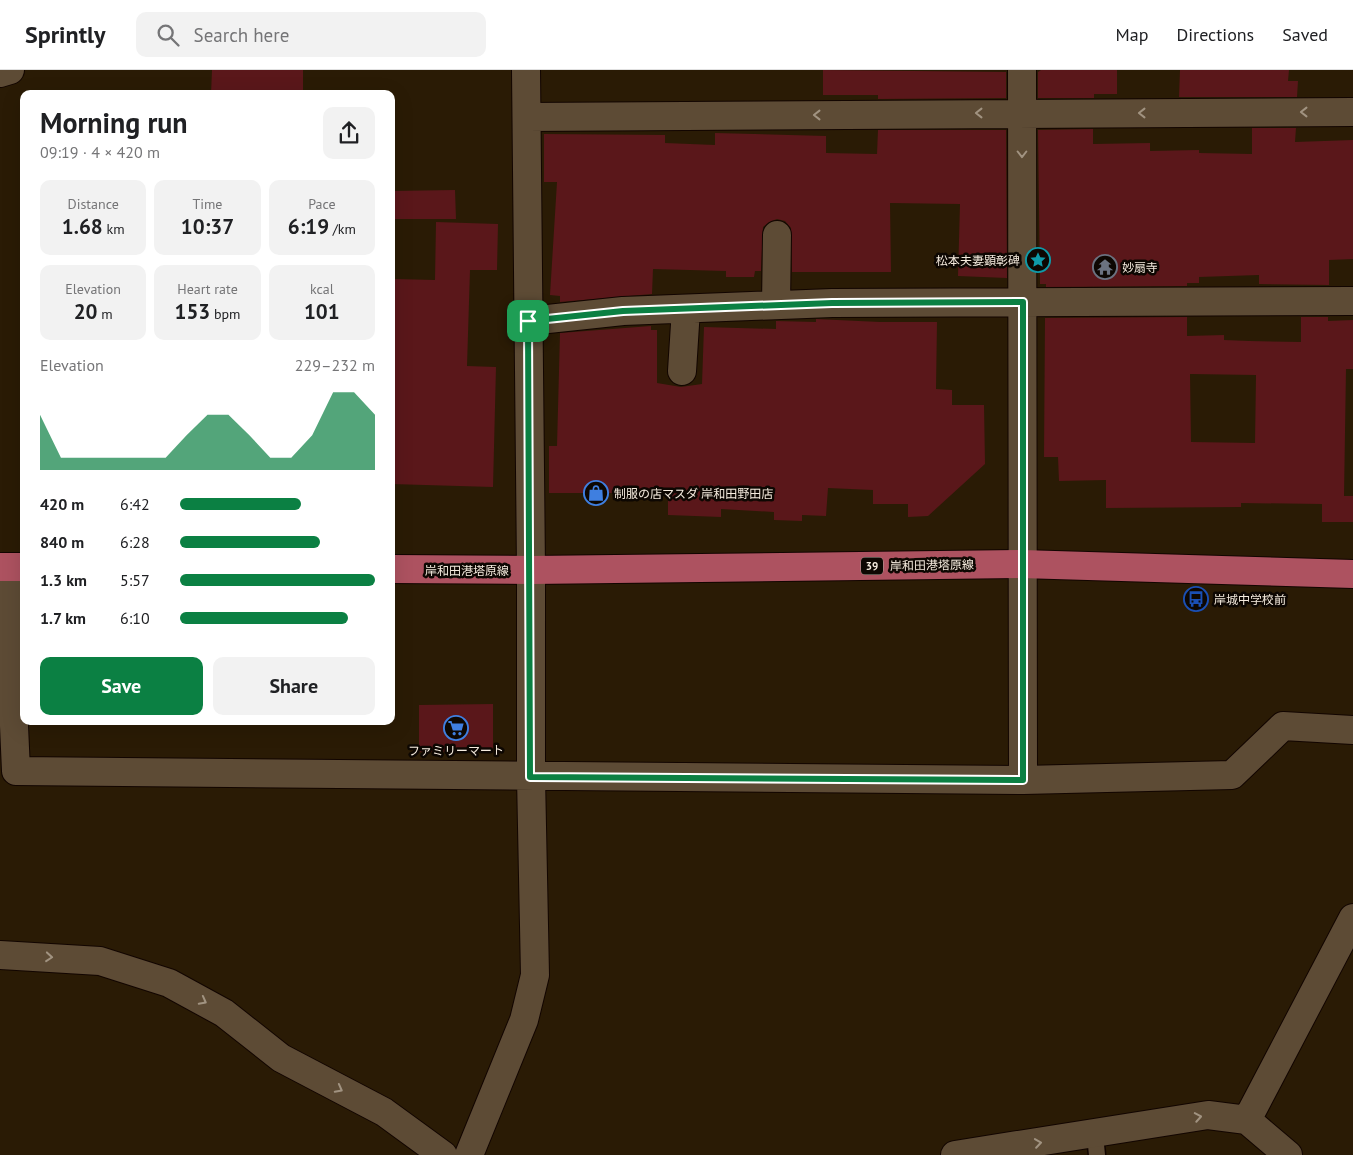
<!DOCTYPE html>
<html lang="en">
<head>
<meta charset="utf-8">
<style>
	:root { --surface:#fff; --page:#f2f2f2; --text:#202124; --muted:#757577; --line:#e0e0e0; --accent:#0b8043 }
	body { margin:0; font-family:"PT Sans","Noto Sans JP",sans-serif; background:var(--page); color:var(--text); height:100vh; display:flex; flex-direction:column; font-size:19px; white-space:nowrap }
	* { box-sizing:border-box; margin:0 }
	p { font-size:16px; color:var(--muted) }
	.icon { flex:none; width:28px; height:28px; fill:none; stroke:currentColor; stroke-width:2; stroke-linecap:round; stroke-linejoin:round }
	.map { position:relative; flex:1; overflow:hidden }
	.details { position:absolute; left:20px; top:20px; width:375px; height:635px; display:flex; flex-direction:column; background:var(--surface); border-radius:10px; box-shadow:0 5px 20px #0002 }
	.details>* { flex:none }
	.pin { position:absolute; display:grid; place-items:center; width:42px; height:42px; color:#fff; margin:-21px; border-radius:10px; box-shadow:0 2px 8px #0006 }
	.round { display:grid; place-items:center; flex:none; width:52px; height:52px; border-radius:10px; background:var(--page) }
	.head { display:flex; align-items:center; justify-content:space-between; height:85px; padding:0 20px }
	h1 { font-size:28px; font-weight:700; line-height:38px }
	.figures { display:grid; grid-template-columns:repeat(3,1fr); gap:8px; height:85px; padding:5px 20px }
	.figures div { display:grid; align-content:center; border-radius:10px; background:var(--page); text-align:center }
	.figures b { font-size:21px; font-weight:700 }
	.figures small { font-size:14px; font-weight:400 }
	.figures p { font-size:14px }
	.chart { height:140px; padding:10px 20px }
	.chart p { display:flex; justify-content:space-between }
	.chart svg { width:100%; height:90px; margin-top:5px; fill:var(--accent); opacity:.7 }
	.primary-button { display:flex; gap:10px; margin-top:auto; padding:10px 20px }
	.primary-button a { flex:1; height:58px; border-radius:10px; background:var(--accent); color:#fff; font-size:20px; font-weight:700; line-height:58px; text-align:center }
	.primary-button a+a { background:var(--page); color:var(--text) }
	ul { padding:0 20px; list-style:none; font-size:16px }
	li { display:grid; grid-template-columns:80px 60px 1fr; align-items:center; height:38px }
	li i { height:12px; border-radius:6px; background:var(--accent) }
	header { display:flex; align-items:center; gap:30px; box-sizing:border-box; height:70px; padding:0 25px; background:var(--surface); border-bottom:1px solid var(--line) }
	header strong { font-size:24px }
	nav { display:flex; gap:28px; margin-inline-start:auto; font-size:18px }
	.search { width:350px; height:45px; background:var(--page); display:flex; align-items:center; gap:12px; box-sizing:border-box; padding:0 18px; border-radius:10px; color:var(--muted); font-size:19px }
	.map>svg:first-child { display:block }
	.building { fill:#5a171a; fill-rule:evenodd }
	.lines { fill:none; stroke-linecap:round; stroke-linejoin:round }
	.service-casing { stroke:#120500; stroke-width:19 }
	.minor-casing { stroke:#120500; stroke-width:30 }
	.primary-casing { stroke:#120500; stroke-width:30 }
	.service { stroke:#5d4b35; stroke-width:16 }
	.minor { stroke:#5d4b35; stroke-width:28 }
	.primary { stroke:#ad5260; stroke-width:28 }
	.oneway { stroke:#a19381 }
	.route-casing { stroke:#fff; stroke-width:10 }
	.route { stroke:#0b8043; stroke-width:6 }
	.labels { text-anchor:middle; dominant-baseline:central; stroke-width:5; stroke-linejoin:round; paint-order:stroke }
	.shield { fill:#0d0702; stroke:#afa79c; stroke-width:1 }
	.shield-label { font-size:11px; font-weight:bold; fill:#f5ebde }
	.poi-label { font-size:12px; fill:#f5ebde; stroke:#0d0702; text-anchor:start }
	.street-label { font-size:12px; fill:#f5ebde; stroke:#0d0702 }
</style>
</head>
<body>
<header>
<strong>Sprintly</strong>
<div class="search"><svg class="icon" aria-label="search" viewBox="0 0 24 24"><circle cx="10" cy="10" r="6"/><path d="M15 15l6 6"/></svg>Search here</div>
<nav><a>Map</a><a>Directions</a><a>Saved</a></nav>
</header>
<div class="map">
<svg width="1353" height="1085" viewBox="0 0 1353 1085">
	<rect width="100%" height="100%" fill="#2a1b05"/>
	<path class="building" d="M212 0H303V24H211Z
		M823 0 1006 2V28L878 29V25H823Z
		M1041 0H1117V24H1094V28H1038V2Z
		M1180 0H1289L1288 11H1298L1297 27H1179Z
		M1252 58H1296L1295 72 1353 70V189L1329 190V215L1259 214V205L1199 207V213H1187V216L1046 217V214H1040L1038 60 1093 59V74L1150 73V81L1199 80V83L1252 84Z
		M878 60H1006L1007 208 958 206 960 134 890 133 891 202H792L791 158 785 151 777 149 769 152 763 157 761 201H755L754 207H726V201L653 199 652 224 560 232V226L550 225 557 112H544V64L665 65V73L715 75V63L826 66V83L877 84Z
		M455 120 456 149H391V121Z
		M436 152 498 154 497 200H470L467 296 496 297 493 417 391 414V277L394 209 435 210Z
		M1187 247V266L1224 265V270L1249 271 1301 272V247H1328V251L1353 250V299H1346L1344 426H1353V452H1322V434L1241 433V437L1106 438V410L1059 411 1058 387H1044L1045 248ZM1190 304 1256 305 1255 373 1191 372Z
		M816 249 880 252H937L936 319 952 320V335H984L985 394 928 446 908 447V434H873V420L828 418 826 446 802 445V451L774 450V442L721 439V447L668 445V423H549V376H557L560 263 651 256V260H657V313L681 317 702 314 704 257 776 259V251L816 252Z
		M493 634V681L419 682V635Z"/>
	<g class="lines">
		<defs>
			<path id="service" d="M1095 1065 1097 1085"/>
			<path id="minor" d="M1022 0 1023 710
				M0 3 10 0
				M527 47 1353 42
				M776 235 777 165
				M529 251 623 241 832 233 1353 231
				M682 301 686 239
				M7 497 16 701 1023 710 1232 705 1283 656 1353 660
				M0 885 100 891 169 913 224 943 281 988 384 1042 443 1085
				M1247 1050 1353 848
				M469 1085 524 950 535 905 531 707V500L526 0
				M955 1085 1208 1045 1247 1050 1288 1085"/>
			<path id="primary" d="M0 497H24
				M391 499 531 500 1021 494 1353 504"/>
		</defs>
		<use href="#service" class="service-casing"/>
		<use href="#minor" class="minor-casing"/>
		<use href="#primary" class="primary-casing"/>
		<use href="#service" class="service"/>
		<use href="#minor" class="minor"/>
		<use href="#primary" class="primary"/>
	</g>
	<defs><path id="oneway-chevron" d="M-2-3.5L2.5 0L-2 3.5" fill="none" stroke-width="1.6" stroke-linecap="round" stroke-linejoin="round" transform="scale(1.25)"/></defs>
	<g class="oneway">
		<use href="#oneway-chevron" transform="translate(1304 42) rotate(180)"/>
		<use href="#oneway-chevron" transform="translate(979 43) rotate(180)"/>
		<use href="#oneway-chevron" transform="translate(1142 43) rotate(180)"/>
		<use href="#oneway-chevron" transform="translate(817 45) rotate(180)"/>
		<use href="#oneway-chevron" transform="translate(1022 84) rotate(90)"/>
		<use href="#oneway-chevron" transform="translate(49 887) rotate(5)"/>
		<use href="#oneway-chevron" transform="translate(203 931) rotate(28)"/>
		<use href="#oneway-chevron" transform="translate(339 1019) rotate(28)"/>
		<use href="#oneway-chevron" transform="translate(1198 1047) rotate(-10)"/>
		<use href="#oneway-chevron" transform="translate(1038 1073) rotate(-8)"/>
	</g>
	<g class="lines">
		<defs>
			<path id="route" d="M1023 232V710L530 707 528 251 623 241 832 233Z"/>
		</defs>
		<use href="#route" class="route-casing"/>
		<use href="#route" class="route"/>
	</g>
	<defs>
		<symbol id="sight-ring" viewBox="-11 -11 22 22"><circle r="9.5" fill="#0d0702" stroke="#0f9aa8" stroke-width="1.5"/><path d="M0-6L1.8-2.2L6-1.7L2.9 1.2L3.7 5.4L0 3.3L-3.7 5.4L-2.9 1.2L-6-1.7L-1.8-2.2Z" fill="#0f9aa8"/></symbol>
		<symbol id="temple-ring" viewBox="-11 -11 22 22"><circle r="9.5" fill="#0d0702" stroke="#6b7280" stroke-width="1.5"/><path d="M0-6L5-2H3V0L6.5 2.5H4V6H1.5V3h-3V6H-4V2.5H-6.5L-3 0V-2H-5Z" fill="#6b7280"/></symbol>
		<symbol id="shop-ring" viewBox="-11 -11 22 22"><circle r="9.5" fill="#0d0702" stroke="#3f7fe0" stroke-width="1.5"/><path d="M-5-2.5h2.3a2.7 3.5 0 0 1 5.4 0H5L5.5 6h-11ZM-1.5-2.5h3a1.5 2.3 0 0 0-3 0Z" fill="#3f7fe0"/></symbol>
		<symbol id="bus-ring" viewBox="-11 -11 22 22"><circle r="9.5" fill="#0d0702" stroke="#1a4fb4" stroke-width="1.5"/><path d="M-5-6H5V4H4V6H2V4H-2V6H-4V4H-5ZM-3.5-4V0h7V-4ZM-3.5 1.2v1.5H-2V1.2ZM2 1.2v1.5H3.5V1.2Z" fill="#1a4fb4"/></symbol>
		<symbol id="supermarket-ring" viewBox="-11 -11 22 22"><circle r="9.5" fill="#0d0702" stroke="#3f7fe0" stroke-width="1.5"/><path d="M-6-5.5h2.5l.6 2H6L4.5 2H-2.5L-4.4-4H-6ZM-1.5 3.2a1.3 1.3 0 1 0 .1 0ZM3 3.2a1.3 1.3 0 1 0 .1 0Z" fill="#3f7fe0"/></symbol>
	</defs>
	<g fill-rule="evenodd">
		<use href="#sight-ring" x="1024" y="176" width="28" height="28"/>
		<use href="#temple-ring" x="1091" y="183" width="28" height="28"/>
		<use href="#shop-ring" x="582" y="409" width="28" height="28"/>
		<use href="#bus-ring" x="1182" y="515" width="28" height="28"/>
		<use href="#supermarket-ring" x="442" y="644" width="28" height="28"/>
	</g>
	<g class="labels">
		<rect class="shield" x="861" y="487.5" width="22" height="17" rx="4"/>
		<g class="shield-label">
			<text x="872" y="496">39</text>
		</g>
		<g class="poi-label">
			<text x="1020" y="190" text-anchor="end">松本夫妻顕彰碑</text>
			<text x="1122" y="197">妙扇寺</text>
			<text x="614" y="423">制服の店マスダ 岸和田野田店</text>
			<text x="1214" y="529">岸城中学校前</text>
			<text x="456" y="680" text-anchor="middle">ファミリーマート</text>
		</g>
		<g class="street-label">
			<text transform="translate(932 495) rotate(-1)">岸和田港塔原線</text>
			<text x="467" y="500">岸和田港塔原線</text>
		</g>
	</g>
</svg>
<div class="pin" style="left:528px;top:251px;background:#1e9e55"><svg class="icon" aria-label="arrive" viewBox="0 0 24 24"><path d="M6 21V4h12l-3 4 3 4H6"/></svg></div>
<section class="details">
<div class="head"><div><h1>Morning run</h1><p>09:19 · 4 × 420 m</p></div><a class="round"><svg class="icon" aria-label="share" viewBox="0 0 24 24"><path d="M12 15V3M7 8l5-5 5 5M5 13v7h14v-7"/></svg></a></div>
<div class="figures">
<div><p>Distance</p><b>1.68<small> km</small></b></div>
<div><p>Time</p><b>10:37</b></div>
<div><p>Pace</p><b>6:19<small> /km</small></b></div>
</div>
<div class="figures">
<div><p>Elevation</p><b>20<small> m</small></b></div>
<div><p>Heart rate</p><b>153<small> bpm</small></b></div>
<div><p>kcal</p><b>101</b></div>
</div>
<div class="chart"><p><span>Elevation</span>229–232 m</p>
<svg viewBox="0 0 160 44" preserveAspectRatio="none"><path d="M0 44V17L10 38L20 38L30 38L40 38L50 38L60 38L70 27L80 17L90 17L100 27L110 38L120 38L130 27L140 6L150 6L160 17V44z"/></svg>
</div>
<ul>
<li><b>420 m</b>6:42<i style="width:62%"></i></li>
<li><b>840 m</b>6:28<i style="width:72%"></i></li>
<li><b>1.3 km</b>5:57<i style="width:100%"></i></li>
<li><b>1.7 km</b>6:10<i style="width:86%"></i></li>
</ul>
<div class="primary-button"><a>Save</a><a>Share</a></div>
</section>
</div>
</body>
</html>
